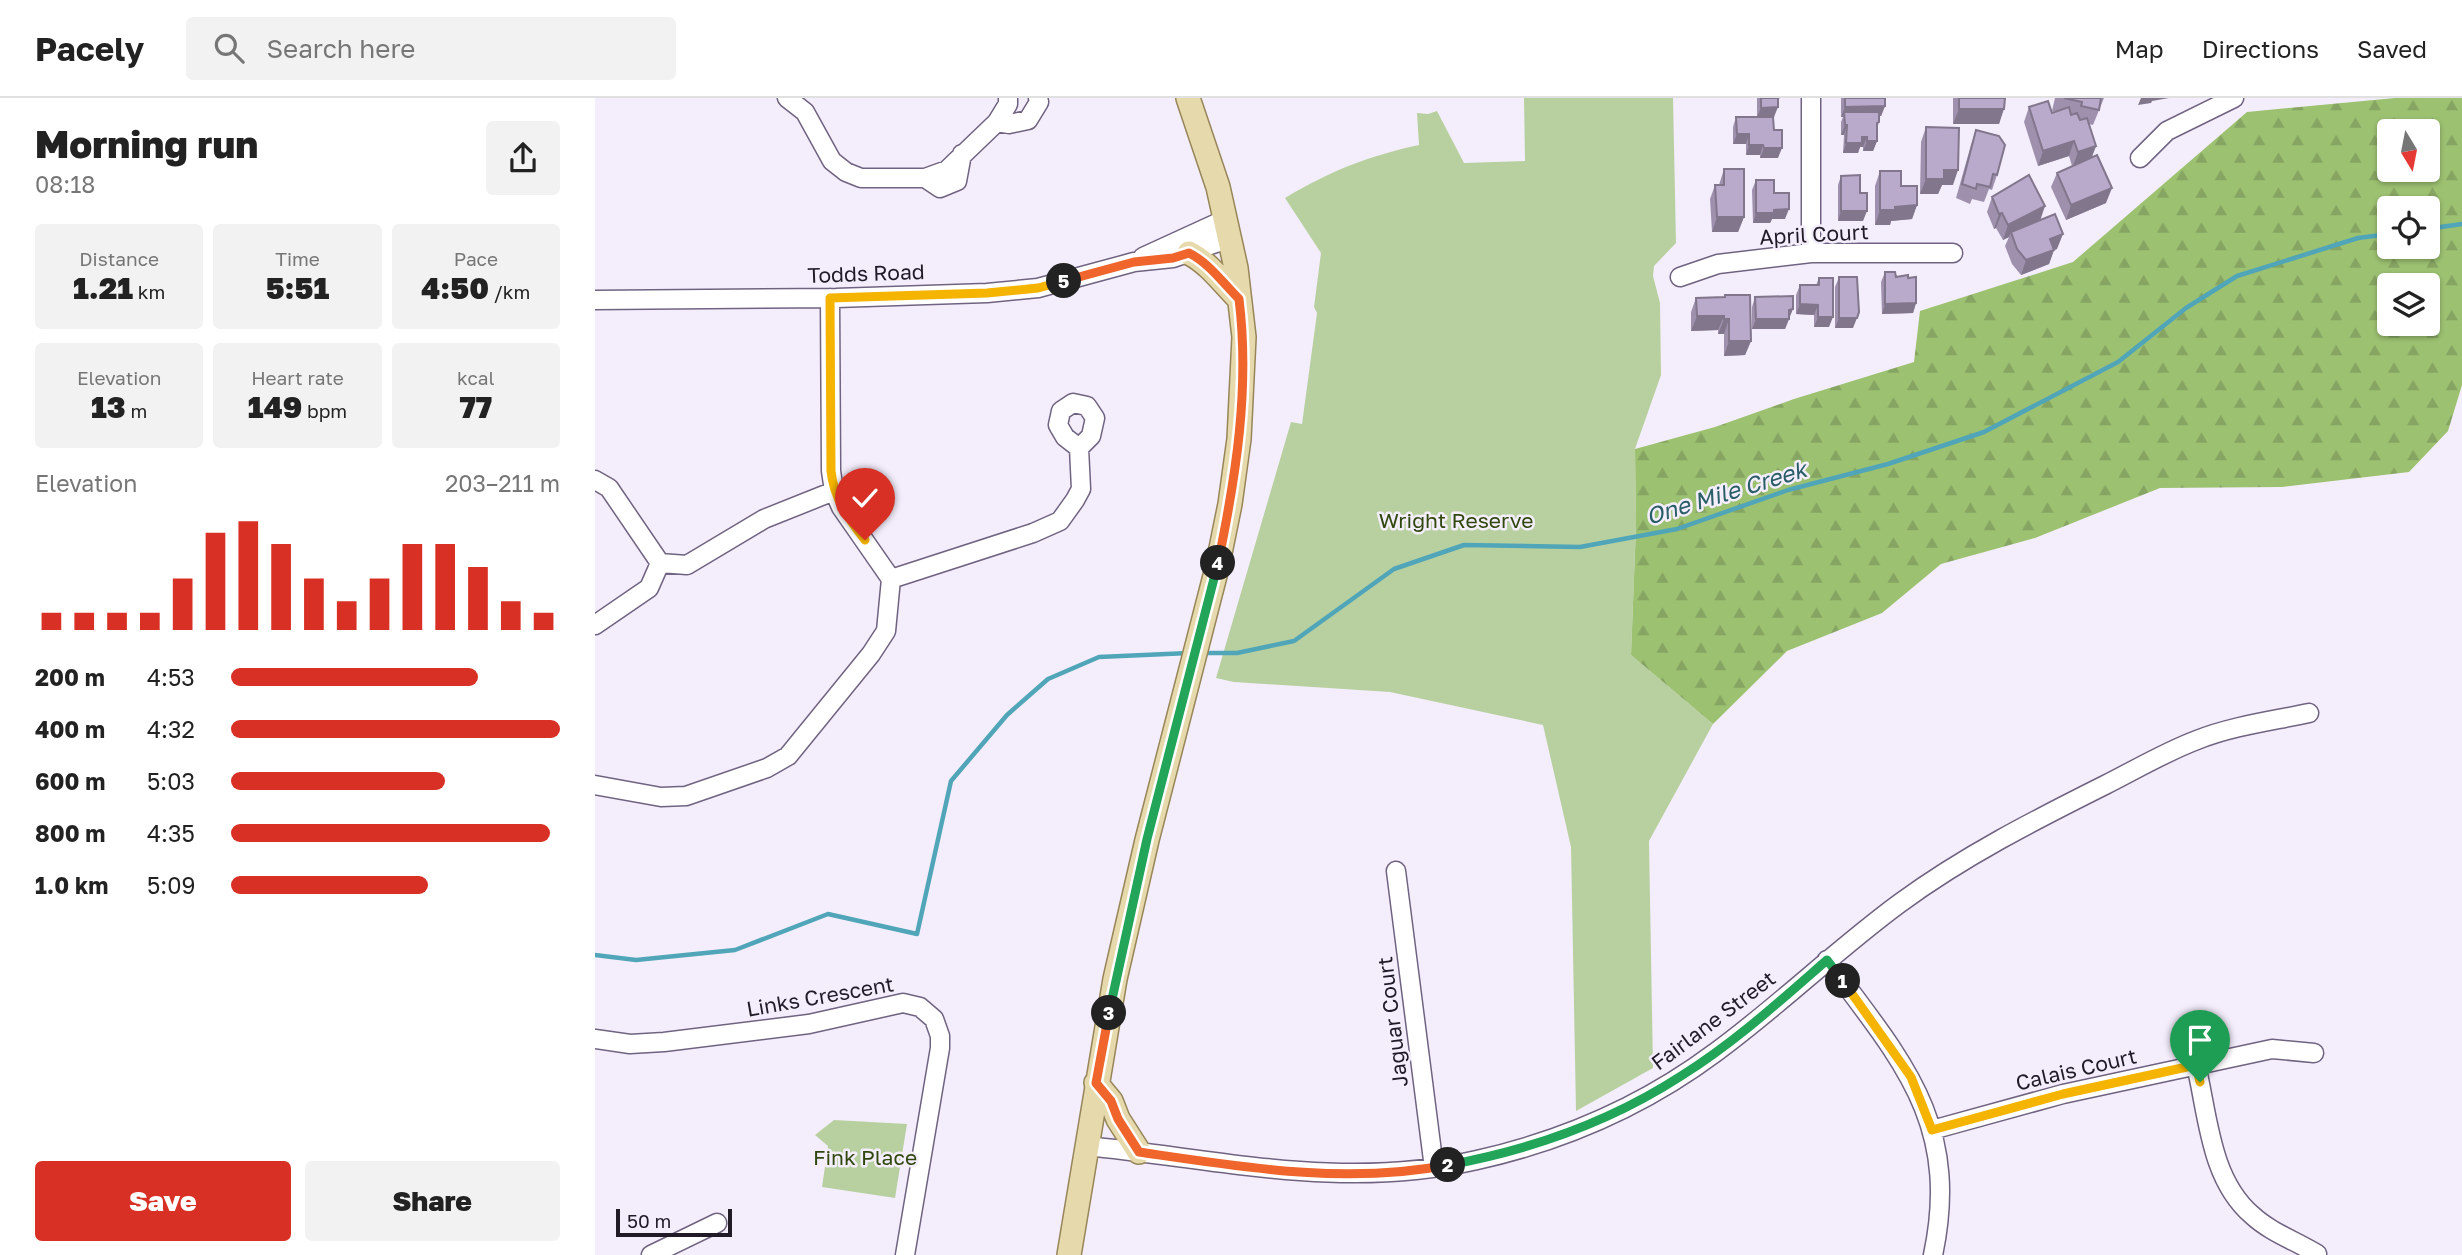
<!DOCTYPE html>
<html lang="en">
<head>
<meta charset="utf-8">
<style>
	:root { --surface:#fff; --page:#f2f2f2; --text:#222; --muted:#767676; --line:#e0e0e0; --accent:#d93025 }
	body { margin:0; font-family:"Golos Text",sans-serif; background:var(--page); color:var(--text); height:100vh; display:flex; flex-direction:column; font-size:26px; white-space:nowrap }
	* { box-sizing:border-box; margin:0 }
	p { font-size:23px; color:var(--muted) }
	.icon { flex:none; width:38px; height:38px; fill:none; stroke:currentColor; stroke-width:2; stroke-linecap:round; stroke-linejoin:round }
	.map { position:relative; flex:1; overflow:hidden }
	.sheet { display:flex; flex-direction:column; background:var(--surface); width:595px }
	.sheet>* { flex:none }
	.needle { width:46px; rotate:170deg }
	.controls { position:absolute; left:1782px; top:21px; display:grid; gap:14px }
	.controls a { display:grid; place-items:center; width:63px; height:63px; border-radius:7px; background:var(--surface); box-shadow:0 2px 5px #0004; font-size:35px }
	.scale { position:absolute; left:21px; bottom:18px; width:116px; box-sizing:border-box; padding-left:7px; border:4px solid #211b27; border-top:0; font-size:19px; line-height:24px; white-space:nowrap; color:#211b27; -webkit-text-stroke:5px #f4eefc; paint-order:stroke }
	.pin { position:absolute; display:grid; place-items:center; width:60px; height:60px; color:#fff; margin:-72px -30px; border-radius:50% 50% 50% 0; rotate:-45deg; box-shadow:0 0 7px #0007 }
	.pin .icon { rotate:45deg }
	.km { position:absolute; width:35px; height:35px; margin:-18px; border-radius:50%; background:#222; color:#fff; font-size:19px; line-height:35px; text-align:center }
	.round { display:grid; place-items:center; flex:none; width:74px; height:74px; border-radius:7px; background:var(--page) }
	.head { display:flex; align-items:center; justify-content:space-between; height:119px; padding:0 35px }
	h1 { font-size:38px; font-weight:800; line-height:52px }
	.figures { display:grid; grid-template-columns:repeat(3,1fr); gap:10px; height:119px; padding:7px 35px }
	.figures div { display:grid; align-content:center; border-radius:7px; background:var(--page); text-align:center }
	.figures b { font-size:30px; font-weight:800 }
	.figures small { font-size:19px; font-weight:400 }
	.figures p { font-size:19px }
	.chart { height:196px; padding:14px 35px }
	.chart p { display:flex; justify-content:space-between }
	.chart svg { width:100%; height:126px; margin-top:7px; stroke:var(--accent); stroke-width:6 }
	.cta { display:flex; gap:14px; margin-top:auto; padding:14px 35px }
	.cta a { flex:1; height:80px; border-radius:7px; background:var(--accent); color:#fff; font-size:28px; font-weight:800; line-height:80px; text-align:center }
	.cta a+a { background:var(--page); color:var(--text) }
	ul { padding:0 35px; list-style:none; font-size:23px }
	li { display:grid; grid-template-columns:112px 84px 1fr; align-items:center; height:52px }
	li i { height:18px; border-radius:9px; background:var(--accent) }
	header { display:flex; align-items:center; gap:42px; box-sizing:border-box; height:98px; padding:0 35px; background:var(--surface); border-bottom:2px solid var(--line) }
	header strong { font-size:33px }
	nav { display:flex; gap:38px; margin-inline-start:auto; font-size:24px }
	.search { width:490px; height:63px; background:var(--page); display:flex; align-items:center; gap:18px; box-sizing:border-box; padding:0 24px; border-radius:7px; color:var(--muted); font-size:26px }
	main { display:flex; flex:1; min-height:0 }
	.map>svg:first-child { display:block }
	.green { fill:#b8d0a0 }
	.forest { fill:url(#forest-firs); fill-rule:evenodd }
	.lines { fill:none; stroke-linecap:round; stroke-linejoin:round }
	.stream { stroke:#50a6b8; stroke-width:4.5 }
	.minor-casing { stroke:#706381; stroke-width:21 }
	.major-casing { stroke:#978659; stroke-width:26 }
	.minor { stroke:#fff; stroke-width:18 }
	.major { stroke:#e6d9ac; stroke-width:23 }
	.wall { fill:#9f91ae }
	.shaded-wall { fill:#82768d }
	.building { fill:#b9a9ca; stroke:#82768d; stroke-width:2 }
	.split-1-casing { stroke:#fff; stroke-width:14 }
	.split-2-casing { stroke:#fff; stroke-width:14 }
	.split-3-casing { stroke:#fff; stroke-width:14 }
	.split-4-casing { stroke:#fff; stroke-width:14 }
	.split-5-casing { stroke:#fff; stroke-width:14 }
	.split-6-casing { stroke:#fff; stroke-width:14 }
	.split-1 { stroke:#f5b400; stroke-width:9 }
	.split-2 { stroke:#22a559; stroke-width:9 }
	.split-3 { stroke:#f0652b; stroke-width:9 }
	.split-4 { stroke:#22a559; stroke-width:9 }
	.split-5 { stroke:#f0652b; stroke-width:9 }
	.split-6 { stroke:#f5b400; stroke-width:9 }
	.labels { text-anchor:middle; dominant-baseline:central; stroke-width:5; stroke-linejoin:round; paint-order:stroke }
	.street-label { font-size:21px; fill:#211b27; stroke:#f4eefc }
	.park-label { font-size:21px; fill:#30480e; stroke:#f4eefc }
	.water-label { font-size:23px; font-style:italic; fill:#295e67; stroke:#f4eefc }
</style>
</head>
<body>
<header>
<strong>Pacely</strong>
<div class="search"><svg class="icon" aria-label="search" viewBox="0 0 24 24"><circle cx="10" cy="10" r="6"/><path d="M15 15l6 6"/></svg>Search here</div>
<nav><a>Map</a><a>Directions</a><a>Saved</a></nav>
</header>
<main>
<section class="sheet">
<div class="head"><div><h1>Morning run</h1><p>08:18</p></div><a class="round"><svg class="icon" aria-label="share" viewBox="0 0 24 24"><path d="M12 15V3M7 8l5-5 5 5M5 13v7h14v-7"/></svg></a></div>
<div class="figures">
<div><p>Distance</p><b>1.21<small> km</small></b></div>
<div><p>Time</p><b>5:51</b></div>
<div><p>Pace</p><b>4:50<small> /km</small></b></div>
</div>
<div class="figures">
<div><p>Elevation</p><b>13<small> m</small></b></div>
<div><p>Heart rate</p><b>149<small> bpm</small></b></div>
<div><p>kcal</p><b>77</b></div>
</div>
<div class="chart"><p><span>Elevation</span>203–211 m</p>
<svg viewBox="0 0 160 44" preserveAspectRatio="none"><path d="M5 44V38M15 44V38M25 44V38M35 44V38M45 44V26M55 44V10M65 44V6M75 44V14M85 44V26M95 44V34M105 44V26M115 44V14M125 44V14M135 44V22M145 44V34M155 44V38"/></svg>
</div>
<ul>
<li><b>200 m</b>4:53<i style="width:75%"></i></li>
<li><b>400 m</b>4:32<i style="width:100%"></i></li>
<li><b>600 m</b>5:03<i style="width:65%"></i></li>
<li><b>800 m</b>4:35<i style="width:97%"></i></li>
<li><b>1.0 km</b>5:09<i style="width:60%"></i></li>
</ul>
<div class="cta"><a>Save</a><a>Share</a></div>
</section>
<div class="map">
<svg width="1867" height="1157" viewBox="0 0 1867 1157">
	<defs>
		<pattern id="forest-firs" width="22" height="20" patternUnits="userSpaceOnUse" patternTransform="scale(1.75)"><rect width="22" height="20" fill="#9cc171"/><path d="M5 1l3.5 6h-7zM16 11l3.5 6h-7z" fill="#86a562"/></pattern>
	</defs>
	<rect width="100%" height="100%" fill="#f4eefc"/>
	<path class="green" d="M929 0H1078L1081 145 1059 168 1058 178 1065 205 1066 277 1040 351 1041 428 1036 557 1118 626 1054 743 1058 970 981 1013 976 749 948 627 795 594 639 584 621 580 696 324 707 326 722 215 719 209 726 155 690 100C735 73 773 58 824 47L822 15 833 16 842 13 869 65 930 63Z
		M239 1022 312 1026 300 1100 227 1089 233 1048 220 1037Z"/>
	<path class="forest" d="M1800 0H1867V287L1853 333 1814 374 1687 389 1565 390 1440 440 1346 466 1287 515 1192 553 1118 626 1036 557 1041 429 1040 351 1120 329 1199 301 1319 264 1325 213 1478 164 1652 14ZM1794 33H1832V72H1794ZM1794 110H1832V149H1794ZM1794 187H1832V226H1794Z"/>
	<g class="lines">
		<path class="stream" d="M1832 131 1867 126
			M607 555H642L699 543 799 471 869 447 985 449 1082 431 1193 392 1293 366 1389 334 1523 264 1591 210 1642 178 1763 140 1794 136
			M0 857 41 862 140 852 233 816 322 836 356 683 412 617 453 581 504 559 594 555"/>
		<defs>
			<path id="minor" d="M192 0 210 14 237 63 251 74 266 80H330L352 72 402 24 413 6V0
				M402 24 414 26 433 22 444 4 443 0
				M1545 60 1572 33 1639 0
				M330 80 345 90 362 83 367 56
				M1216 155V0
				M548 159 631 121
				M1085 179 1123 166 1216 155H1358
				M0 202 241 200 392 195 443 190 539 164 578 160 635 140
				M478 305 492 308 500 320 496 338 484 350 470 339 463 327 466 313Z
				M0 382 14 390 65 465
				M296 481 438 435 465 423 480 402 486 391 484 350
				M0 527 54 490 65 465 92 467 169 421 239 393
				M0 687 66 699 91 698 172 670 193 658 276 556 291 533 296 481 246 409 239 393 236 373 235 200
				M801 773 839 1070
				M1232 862C1306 962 1366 1024 1338 1157
				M0 941 35 946 69 944 214 926 308 905 325 909 339 921 345 938V950L310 1157
				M1601 967C1613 1017 1615 1081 1657 1117 1675 1134 1701 1143 1722 1156
				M1337 1032 1468 996 1677 951 1719 955
				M491 1048C625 1061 747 1093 882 1062 967 1043 1050 1007 1121 954 1185 907 1241 852 1305 805 1369 758 1440 722 1510 687 1540 672 1570 654 1602 642 1637 628 1677 623 1714 615
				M56 1157 122 1125"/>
			<path id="major" d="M594 155C614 165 628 185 644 201
				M501 985 516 1003 523 1021 544 1054
				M474 1157 520 881 552 742 622 470 635 406 644 341 649 239 641 170 623 89 593 0"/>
		</defs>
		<use href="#minor" class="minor-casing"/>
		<use href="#major" class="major-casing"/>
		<use href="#minor" class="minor"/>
		<use href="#major" class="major"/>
	</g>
	<path class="wall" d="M1147 0H1185L1183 2 1179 19V32L1183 60H1165V57H1151V46H1138V29L1141 19H1162V0Z
		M1246 0H1290V8L1286 18H1284V24L1282 31V43L1278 53H1268V49H1265L1263 55H1248L1249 37H1246V24L1248 19H1246Z
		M1358 0H1410L1404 26H1358Z
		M1460 0H1509L1498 27 1494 26 1501 48 1497 59 1511 105 1471 122 1456 89 1462 75 1477 68 1474 58 1443 68 1429 24 1434 9 1457 15 1460 14 1457 13Z
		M1331 29 1358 87H1347L1343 96H1325L1326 44Z
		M1381 32 1402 77 1397 92 1394 91 1389 104 1377 101 1375 106 1361 100 1376 47Z
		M1129 71 1149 119 1143 134H1117L1115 101 1120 87H1124Z
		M1285 73 1306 88 1322 107 1317 121 1296 123 1295 127H1280V88Z
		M1246 78 1265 95 1268 123H1243V87Z
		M1161 82 1179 95 1190 121H1177L1175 125H1158L1157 92Z
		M1397 99 1445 122 1462 151 1459 152 1454 166 1426 177 1417 166 1410 148 1414 139 1408 142 1401 130 1399 131 1392 114Z
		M1290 174 1301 179 1313 180 1321 205 1318 215 1287 216 1286 184Z
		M1244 179 1258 230H1240V189Z
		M1224 180 1234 229H1219V217L1201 216V197L1205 187H1221Z
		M1129 199 1156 243 1150 257 1129 258V236H1123V232L1096 233V214L1101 200Z
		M1160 199 1195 221H1194L1190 231H1157V209Z"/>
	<path class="shaded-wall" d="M1546 0H1574L1557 3 1556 5 1543 7Z
		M1290 8 1286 18 1250 19 1249 14 1248 19H1246L1250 9Z
		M1183 9 1179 19H1162L1166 10Z
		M1364 11H1409L1404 26H1358Z
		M1250 27H1252L1249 37H1246Z
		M1142 36H1154L1151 46H1138Z
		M1267 39H1272L1268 49H1265L1263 55H1248L1251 45Z
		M1272 43H1282L1278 53H1268Z
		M1479 43 1474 58 1443 68 1448 53Z
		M1154 47H1168L1165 57H1151Z
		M1501 48 1495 63 1478 68 1483 54Z
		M1169 50H1187L1183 60H1165Z
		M1349 72H1363L1358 87H1347L1343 96H1325L1331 81Z
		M1517 90 1511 105 1471 122 1476 107Z
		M1322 107 1317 121 1296 123 1295 127H1280L1285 112 1300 109Z
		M1450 108 1445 123 1416 134 1414 139 1408 142 1413 127Z
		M1194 111 1190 121H1177L1175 125H1158L1161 115 1179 112Z
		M1246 113H1272L1268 123H1243Z
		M1407 115 1401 130 1399 131 1404 116Z
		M1122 119H1149L1143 134H1117Z
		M1468 136 1462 151 1459 152 1454 166 1426 177 1431 162 1455 141Z
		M1321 205 1318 215 1287 216 1290 206Z
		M1205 206 1223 207 1219 217 1201 216Z
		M1198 211 1190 231H1157L1161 221Z
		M1102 218H1129L1123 232 1096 233Z
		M1223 219H1238L1234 229H1219Z
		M1244 220H1262L1258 230H1240Z
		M1129 221H1134L1129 236H1123Z
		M1134 243H1156L1150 257 1129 258Z"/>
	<path class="building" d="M1166 0H1183V9L1166 10Z
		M1250 0H1290V8L1250 9Z
		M1364 0H1410L1409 11H1364Z
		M1469 0H1506L1504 12 1486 8 1487 4Z
		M1453 3 1457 15 1474 9 1476 17 1482 15 1485 22 1492 20 1501 48 1483 54 1479 43 1448 53 1434 9Z
		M1249 14H1284V24L1282 25V43H1272V39H1267V45H1251L1252 27H1250Z
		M1141 19H1178L1179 32H1187V50H1169L1168 47H1154V36H1142Z
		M1331 29 1364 30 1363 72H1349V81H1331Z
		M1381 32 1404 38 1410 47 1402 77 1398 76 1395 89 1382 86 1381 91 1367 86Z
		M1502 57 1517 90 1476 107 1462 75Z
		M1129 71H1149V119H1122L1120 87H1129Z
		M1285 73H1306V88H1322V107L1300 109V112H1285Z
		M1265 77V95H1272V113H1246V78Z
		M1434 77 1450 108 1413 127 1407 115 1404 116 1397 99Z
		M1161 82H1179V95H1194V111L1179 112V115H1161Z
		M1460 116 1468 136 1455 141 1459 152 1431 162 1422 151 1416 134Z
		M1290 174H1300L1301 179 1313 177V180L1321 179V205L1290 206Z
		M1244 179H1262L1264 214 1262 220H1244Z
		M1224 180H1238V219H1223V207L1205 206V187H1224Z
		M1130 197H1155L1156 243H1134V221H1129V218H1102L1101 200 1130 199Z
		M1198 198V211L1194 212V221H1161L1160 199Z"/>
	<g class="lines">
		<defs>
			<path id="split-1" d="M1248 883 1316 979 1337 1032 1468 996 1601 967 1605 984"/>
			<path id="split-2" d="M853 1067C935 1052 1015 1024 1086 978 1139 945 1185 903 1232 862L1248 883"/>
			<path id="split-3" d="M514 915 501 985 516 1003 523 1021 544 1054C646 1069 751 1087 853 1067"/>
			<path id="split-4" d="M514 915 552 741 623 465"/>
			<path id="split-5" d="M469 183 539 164 578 160 594 155C614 165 628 185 644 201 655 290 641 378 623 465"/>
			<path id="split-6" d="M270 442C253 420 239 401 236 373L235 200 392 195 443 190 469 183"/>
		</defs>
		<use href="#split-1" class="split-1-casing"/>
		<use href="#split-2" class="split-2-casing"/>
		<use href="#split-3" class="split-3-casing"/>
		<use href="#split-4" class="split-4-casing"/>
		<use href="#split-5" class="split-5-casing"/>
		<use href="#split-6" class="split-6-casing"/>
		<use href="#split-1" class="split-1"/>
		<use href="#split-2" class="split-2"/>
		<use href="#split-3" class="split-3"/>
		<use href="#split-4" class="split-4"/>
		<use href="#split-5" class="split-5"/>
		<use href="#split-6" class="split-6"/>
	</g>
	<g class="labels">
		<g class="street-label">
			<text transform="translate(1219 136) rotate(-3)">April Court</text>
			<text transform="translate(271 175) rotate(-2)">Todds Road</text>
			<text transform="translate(225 898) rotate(-10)">Links Crescent</text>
			<text transform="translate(1118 922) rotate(-37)">Fairlane Street</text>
			<text transform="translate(797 924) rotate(-97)">Jaguar Court</text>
			<text transform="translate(1481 971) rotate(-13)">Calais Court</text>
		</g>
		<g class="park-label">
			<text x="861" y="422">Wright Reserve</text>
			<text x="270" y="1059">Fink Place</text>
		</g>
		<g class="water-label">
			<text transform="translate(1131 394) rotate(-17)">One Mile Creek</text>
		</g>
	</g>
</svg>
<div class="controls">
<a><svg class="needle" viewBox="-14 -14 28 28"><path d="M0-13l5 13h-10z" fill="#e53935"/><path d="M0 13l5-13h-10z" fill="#767676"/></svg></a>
<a><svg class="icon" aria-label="locate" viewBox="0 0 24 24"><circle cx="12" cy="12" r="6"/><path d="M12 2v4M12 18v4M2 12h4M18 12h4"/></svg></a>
<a><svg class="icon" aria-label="layers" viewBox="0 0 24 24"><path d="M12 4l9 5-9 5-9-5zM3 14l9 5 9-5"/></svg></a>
</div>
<div class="scale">50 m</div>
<div class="pin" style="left:1605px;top:984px;background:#1e9e55"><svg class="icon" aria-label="arrive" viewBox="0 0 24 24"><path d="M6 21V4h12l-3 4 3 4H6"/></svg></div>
<div class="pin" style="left:270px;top:442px;background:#d93025"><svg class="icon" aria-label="check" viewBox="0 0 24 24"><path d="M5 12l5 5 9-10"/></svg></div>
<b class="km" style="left:1248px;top:883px">1</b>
<b class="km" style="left:853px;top:1067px">2</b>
<b class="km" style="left:514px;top:915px">3</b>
<b class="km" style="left:623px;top:465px">4</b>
<b class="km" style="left:469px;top:183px">5</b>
</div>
</main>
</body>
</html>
